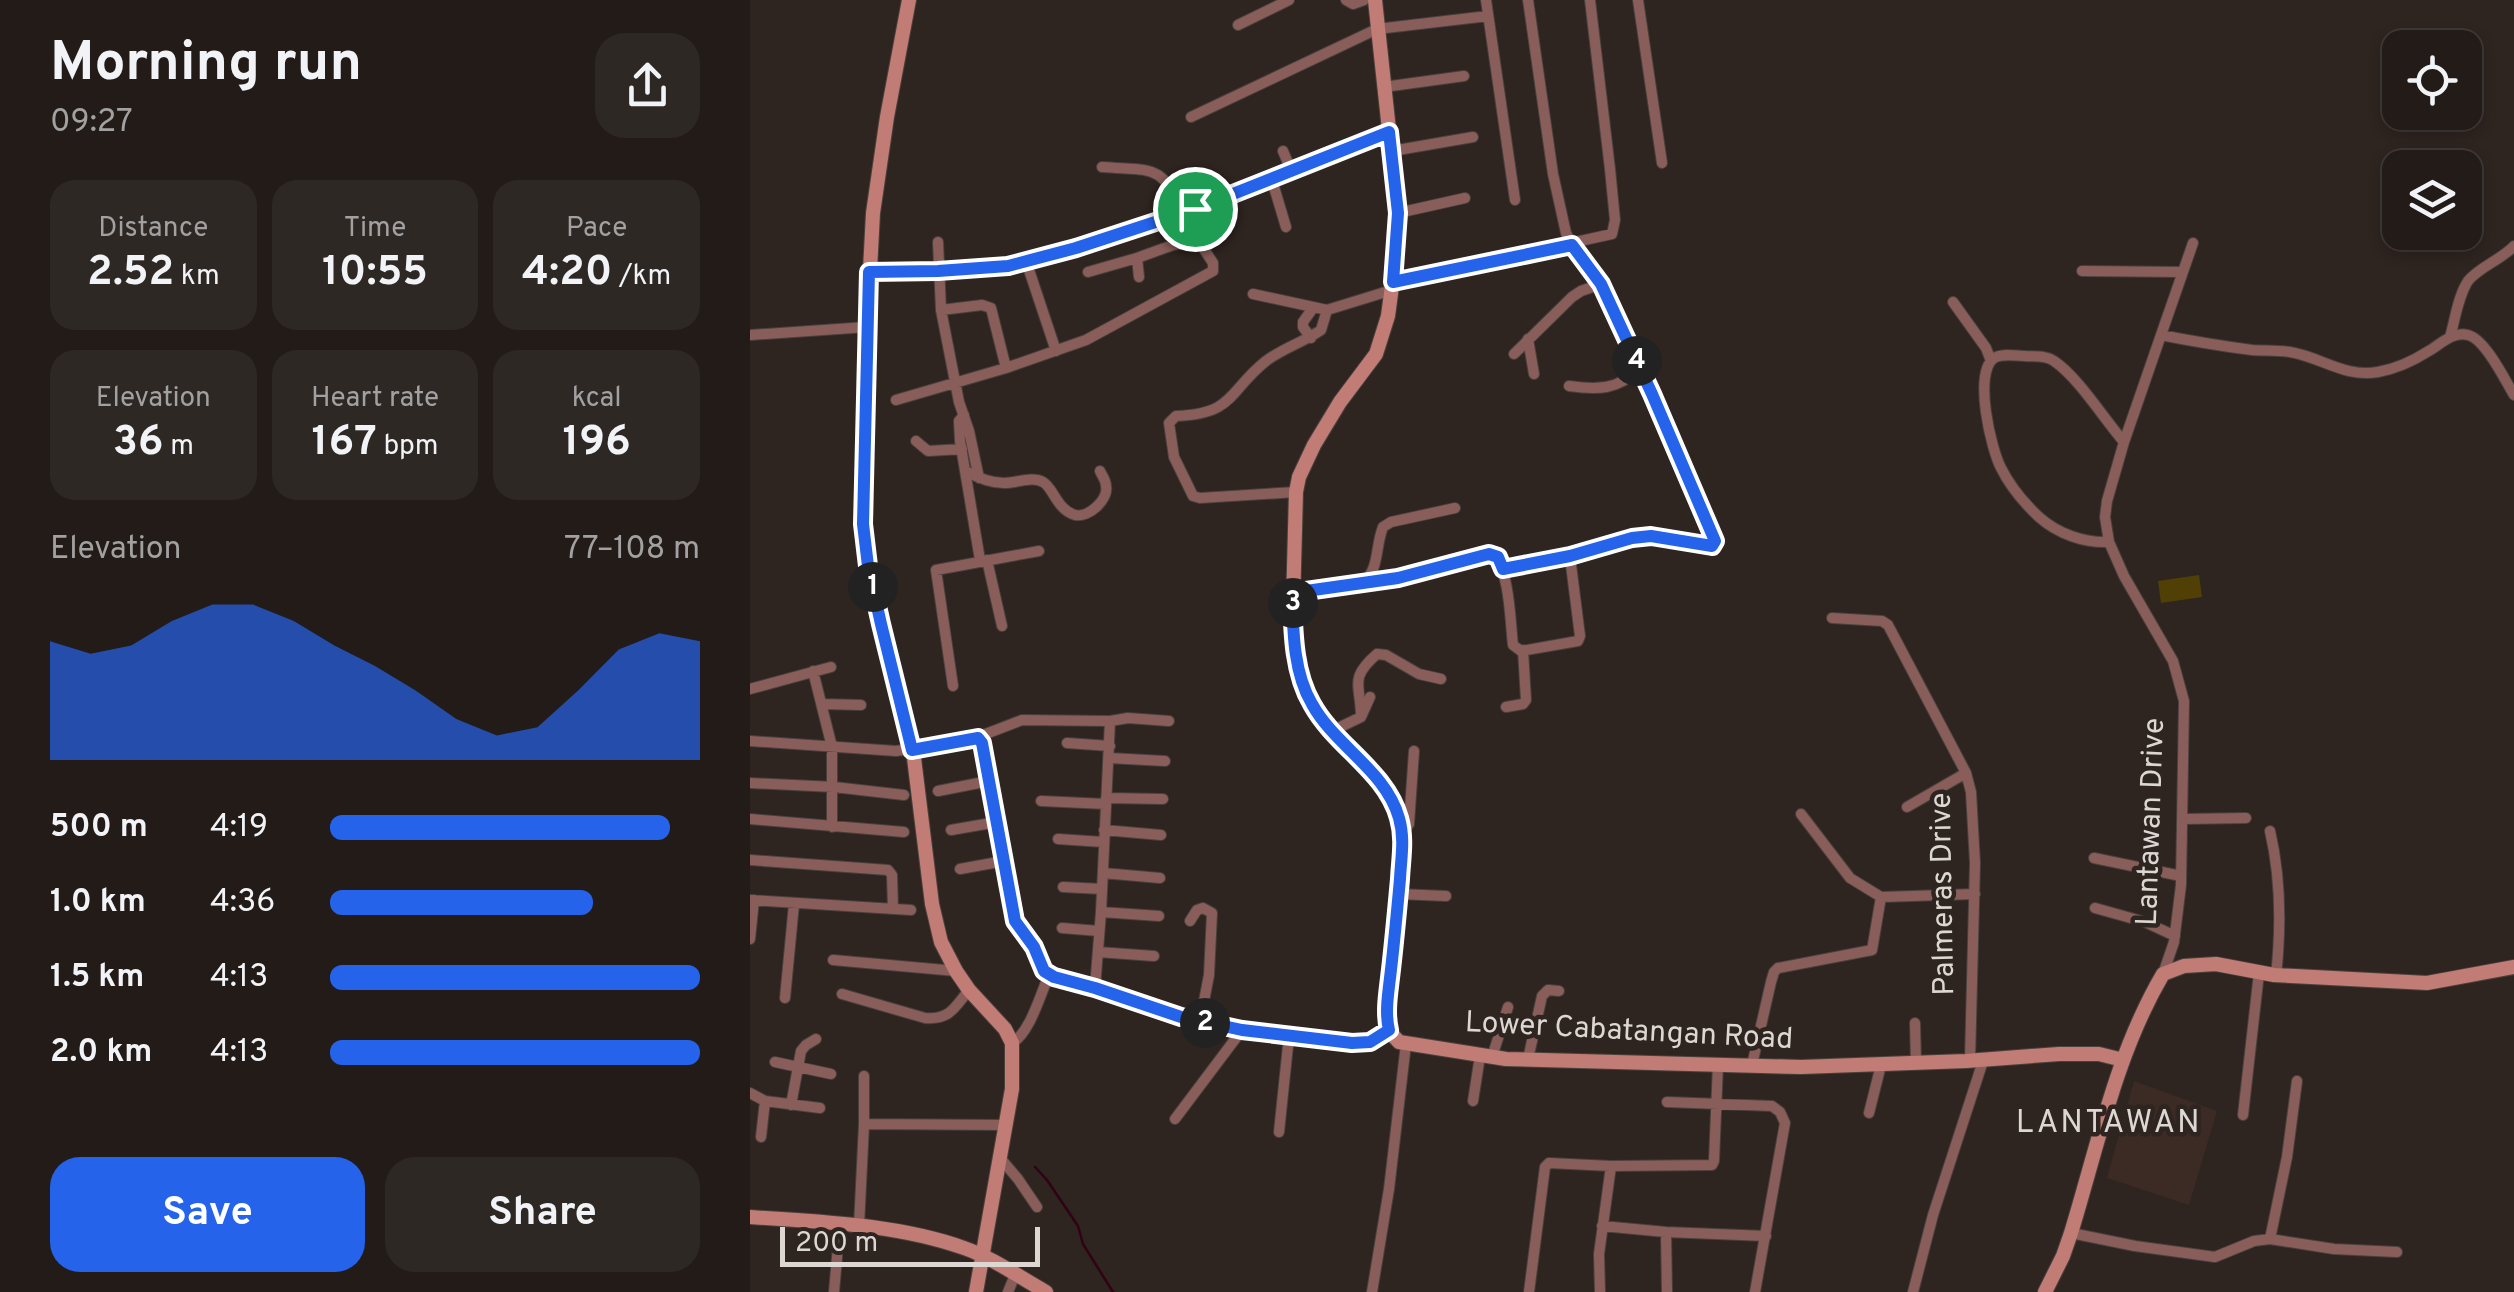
<!DOCTYPE html>
<html lang="en">
<head>
<meta charset="utf-8">
<style>
	:root { --surface:#221b18; --page:#2e2825; --text:#f1f3f6; --muted:#a2a1a2; --line:#3f3937; --accent:#2563eb }
	body { margin:0; font-family:Overpass,sans-serif; background:var(--page); color:var(--text); height:100vh; display:flex; flex-direction:column; font-size:38px; white-space:nowrap }
	* { box-sizing:border-box; margin:0 }
	p { font-size:32px; color:var(--muted) }
	.icon { flex:none; width:55px; height:55px; fill:none; stroke:currentColor; stroke-width:2; stroke-linecap:round; stroke-linejoin:round }
	.map { position:relative; flex:1; overflow:hidden }
	.panel { display:flex; flex-direction:column; background:var(--surface); width:750px }
	.panel>* { flex:none }
	.tools { position:absolute; left:1632px; top:30px; display:grid; gap:20px }
	.tools a { display:grid; place-items:center; width:100px; height:100px; border-radius:20px; background:var(--surface); box-shadow:0 5px 15px #0003,0 0 0 2px var(--line); font-size:50px }
	.scale { position:absolute; left:30px; bottom:25px; width:260px; box-sizing:border-box; padding-left:10px; border:5px solid #ddd7d4; border-top:0; font-size:28px; line-height:35px; white-space:nowrap; color:#ddd7d4; -webkit-text-stroke:8px #2e2420; paint-order:stroke }
	.pin { position:absolute; display:grid; place-items:center; width:85px; height:85px; color:#fff; margin:-42px; border:5px solid #fff; border-radius:50%; box-shadow:0 2px 10px #0007 }
	.km { position:absolute; width:50px; height:50px; margin:-25px; border-radius:50%; background:#222; color:#fff; font-size:28px; line-height:50px; text-align:center }
	.round { display:grid; place-items:center; flex:none; width:105px; height:105px; border-radius:30px; background:var(--page) }
	.summary { display:flex; align-items:center; justify-content:space-between; height:170px; padding:0 50px }
	h1 { font-size:55px; font-weight:700; line-height:75px }
	.figures { display:grid; grid-template-columns:repeat(3,1fr); gap:15px; height:170px; padding:10px 50px }
	.figures div { display:grid; align-content:center; border-radius:25px; background:var(--page); text-align:center }
	.figures b { font-size:42px; font-weight:700 }
	.figures small { font-size:28px; font-weight:400 }
	.figures p { font-size:28px }
	.chart { height:280px; padding:20px 50px }
	.chart p { display:flex; justify-content:space-between }
	.chart svg { width:100%; height:180px; margin-top:10px; fill:var(--accent); opacity:.7 }
	.cta { display:flex; gap:20px; margin-top:auto; padding:20px 50px }
	.cta a { flex:1; height:115px; border-radius:30px; background:var(--accent); color:#fff; font-size:40px; font-weight:700; line-height:115px; text-align:center }
	.cta a+a { background:var(--page); color:var(--text) }
	ul { padding:0 50px; list-style:none; font-size:32px }
	li { display:grid; grid-template-columns:160px 120px 1fr; align-items:center; height:75px }
	li i { height:25px; border-radius:12px; background:var(--accent) }
	main { display:flex; flex:1; min-height:0 }
	.map>svg:first-child { display:block }
	.built { fill:#3b2b24 }
	.green { fill:#514005 }
	.lines { fill:none; stroke-linecap:round; stroke-linejoin:round }
	.stream { stroke:#310214; stroke-width:2.5 }
	.street-casing { stroke:#4a413d; stroke-width:12 }
	.secondary-casing { stroke:#4a413d; stroke-width:16 }
	.street { stroke:#895e5a; stroke-width:10 }
	.secondary { stroke:#c17c76; stroke-width:14 }
	.route-casing { stroke:#fff; stroke-width:20 }
	.route { stroke:#2563eb; stroke-width:12 }
	.labels { text-anchor:middle; dominant-baseline:central; stroke-width:9; stroke-linejoin:round; paint-order:stroke }
	.street-label { font-size:30px; fill:#ddd7d4; stroke:#2e2420 }
	.neighbourhood-label { font-size:32px; letter-spacing:2.5px; fill:#ddd7d4; stroke:#2e2420 }
</style>
</head>
<body>
<main>
<section class="panel">
<div class="summary"><div><h1>Morning run</h1><p>09:27</p></div><a class="round"><svg class="icon" aria-label="share" viewBox="0 0 24 24"><path d="M12 15V3M7 8l5-5 5 5M5 13v7h14v-7"/></svg></a></div>
<div class="figures">
<div><p>Distance</p><b>2.52<small> km</small></b></div>
<div><p>Time</p><b>10:55</b></div>
<div><p>Pace</p><b>4:20<small> /km</small></b></div>
</div>
<div class="figures">
<div><p>Elevation</p><b>36<small> m</small></b></div>
<div><p>Heart rate</p><b>167<small> bpm</small></b></div>
<div><p>kcal</p><b>196</b></div>
</div>
<div class="chart"><p><span>Elevation</span>77–108 m</p>
<svg viewBox="0 0 160 44" preserveAspectRatio="none"><path d="M0 44V15L10 18L20 16L30 10L40 6L50 6L60 10L70 16L80 21L90 27L100 34L110 38L120 36L130 27L140 17L150 13L160 15V44z"/></svg>
</div>
<ul>
<li><b>500 m</b>4:19<i style="width:92%"></i></li>
<li><b>1.0 km</b>4:36<i style="width:71%"></i></li>
<li><b>1.5 km</b>4:13<i style="width:100%"></i></li>
<li><b>2.0 km</b>4:13<i style="width:100%"></i></li>
</ul>
<div class="cta"><a>Save</a><a>Share</a></div>
</section>
<div class="map">
<svg width="1764" height="1292" viewBox="0 0 1764 1292">
	<rect width="100%" height="100%" fill="#2e2420"/>
	<path class="built" d="M1384 1081 1467 1111 1439 1205 1357 1178Z"/>
	<path class="green" d="M1449 575 1452 597 1411 603 1408 581Z"/>
	<g class="lines">
		<path class="stream" d="M285 1167 297 1180 328 1226 333 1244 363 1292"/>
		<defs>
			<path id="street" d="M596 0 603 4 614 0
				M736 0 765 200
				M888 0 912 163
				M488 25 539 0
				M634 87 714 76
				M441 117 627 29 738 16
				M533 151 541 170
				M642 151 723 137
				M352 167C405 171 408 163 436 212
				M521 177 536 227
				M648 213 715 198
				M188 242 191 310 209 402 219 431 229 478
				M276 261 306 351
				M119 271H188L257 266 326 247 445 209 639 132
				M1332 271 1433 272
				M338 272 387 258
				M389 277 387 258 423 245 448 240 432 213
				M643 282 862 234 865 220 860 169 840 0
				M503 294 577 310 642 290
				M1203 302 1236 348 1241 361
				M191 310 232 305 241 308 256 368
				M0 335 117 327
				M1411 335 1443 243
				M1700 337C1705 320 1708 296 1718 281 1729 267 1751 260 1764 246
				M561 338 553 327V322L563 308
				M778 339 784 374
				M764 354 822 297 831 291 851 284
				M819 386C848 390 868 390 890 368
				M146 400 256 368 336 340 463 271V263L448 240
				M214 415 209 421 210 441 230 560
				M166 441 178 451 212 449
				M216 471C228 478 241 483 254 483 267 483 282 476 293 482 303 487 307 510 325 515 339 518 359 499 356 486 356 480 352 476 350 471
				M546 492 450 498 443 496 424 457 419 423 426 416C485 414 478 391 516 361 533 348 554 342 571 330L577 310
				M1359 542C1334 543 1308 534 1289 517 1274 503 1260 486 1251 468 1241 449 1223 373 1244 358 1252 353 1265 356 1274 356 1284 357 1296 355 1304 361 1328 377 1354 419 1374 442
				M237 560 252 626
				M753 569C776 565 800 562 823 556 843 550 862 540 883 538 911 534 935 547 962 546L965 541 902 394 851 284 822 245 816 233 803 174 778 0
				M614 583C630 566 625 547 633 527L641 522 705 508
				M543 593 648 578 743 554C760 572 760 620 763 645L771 651 828 641 830 636 820 557
				M1082 618 1132 621 1138 625 1216 773 1221 792 1225 863 1220 1060
				M63 671 82 747V827
				M203 686 186 570 289 551
				M0 689 81 667
				M73 704 111 705
				M756 707 773 704 776 700 773 650
				M611 717C611 685 598 679 627 654L636 655 669 674 691 679
				M582 731 611 717 620 697
				M228 737 234 752 265 921 285 947 292 967 299 975 450 1022 528 1035 602 1043 620 1041 639 1031
				M0 741 146 751 220 740 272 720 360 721
				M317 743 360 746
				M359 758 415 761
				M0 783 84 787 154 795
				M188 791 239 781
				M356 798 413 799
				M291 801 356 804
				M1157 807 1216 773
				M1051 814 1100 878 1131 897
				M0 819 154 832
				M1433 819 1496 818
				M201 830 247 822
				M354 830 411 835
				M1520 831C1531 878 1531 929 1526 976
				M652 833 659 824 664 751
				M308 839 353 842
				M1344 858 1431 876
				M0 860 138 870 142 875 143 909
				M210 869 254 861
				M353 873 410 878
				M313 887 352 889
				M649 894 696 896
				M0 900 161 910
				M1345 908 1395 922 1425 936
				M351 912 409 916
				M440 921 447 910 453 908 462 913 459 975 450 1022
				M312 928 349 931
				M0 939 4 900
				M348 952 404 956
				M83 960 206 971
				M1413 974 1424 942 1431 885 1434 701 1423 661 1374 576 1359 542 1355 517 1357 501 1374 442 1411 335C1441 341 1471 346 1502 350 1514 351 1527 350 1540 352 1571 357 1595 378 1628 372 1644 369 1663 361 1677 352 1690 345 1702 331 1718 335 1735 339 1755 380 1764 395
				M345 988 351 912 360 721 378 718 419 721
				M92 994 175 1018C200 1020 204 1008 219 990
				M35 998 44 904
				M1165 1023 1166 1063
				M262 1043C280 1033 290 995 299 975
				M742 1057 758 1007
				M778 1059 792 996 798 990 809 991
				M25 1062 81 1074
				M1002 1065 1021 982 1024 972 1028 968 1122 950 1131 897 1225 894
				M0 1093 15 1101 70 1108
				M723 1101 730 1056
				M917 1102 1022 1106 1030 1112 1035 1123 1005 1292
				M41 1105 51 1051 56 1045 66 1039
				M1119 1113 1131 1065
				M1493 1115 1509 973
				M425 1119 492 1030
				M114 1124 257 1125
				M529 1132 539 1036
				M11 1137 15 1101
				M251 1159 268 1179 287 1207
				M109 1226 114 1124V1076
				M852 1226 916 1232 1016 1236
				M916 1232 917 1292
				M1321 1233 1385 1246 1465 1257 1504 1241 1520 1239 1584 1249 1647 1252
				M1520 1239 1537 1157 1547 1081
				M84 1292 90 1223
				M258 1292 265 1275
				M622 1292 639 1189 656 1044
				M779 1292 795 1167 799 1163 861 1166 962 1165 964 1161 968 1064
				M850 1292 849 1254 861 1166
				M1163 1292 1183 1215 1234 1058"/>
			<path id="secondary" d="M159 0 137 117 123 213 117 327 113 524 118 566 131 623 163 750 182 904 191 942 206 971 219 990 255 1029 262 1043V1089L226 1292
				M625 0 648 213V241L638 316 626 354 590 402 564 445 549 477 546 492 543 605 550 675 563 707 631 784 643 801 652 833 647 913 636 1012 639 1031 649 1042 756 1059 1051 1067 1216 1061 1309 1054H1349L1373 1060
				M0 1217C71 1222 146 1224 214 1248 243 1258 269 1277 296 1292
				M1295 1292 1313 1256 1321 1233C1348 1145 1366 1054 1413 974L1434 966 1466 964 1524 975 1677 983 1764 967"/>
		</defs>
		<use href="#street" class="street-casing"/>
		<use href="#secondary" class="secondary-casing"/>
		<use href="#street" class="street"/>
		<use href="#secondary" class="secondary"/>
	</g>
	<g class="lines">
		<defs>
			<path id="route" d="M639 132 648 213 643 282 822 245 851 284 902 394 965 541 962 546 901 536 882 538 820 556 753 569 748 557 739 554 648 578 542 593C543 629 543 672 562 704 585 746 636 771 649 818 655 839 651 858 650 879 647 912 644 945 640 978 638 995 635 1013 639 1030L620 1042 602 1043 492 1030 431 1017 345 988 304 977 294 971 284 947 265 921 232 743 228 738 162 750 131 624 118 566 113 524 119 272 188 271 258 266 326 248 445 209Z"/>
		</defs>
		<use href="#route" class="route-casing"/>
		<use href="#route" class="route"/>
	</g>
	<g class="labels">
		<g class="street-label">
			<text transform="translate(1402 822) rotate(-88)">Lantawan Drive</text>
			<text transform="translate(1194 894) rotate(-91)">Palmeras Drive</text>
			<text transform="translate(879 1032) rotate(3)">Lower Cabatangan Road</text>
		</g>
		<g class="neighbourhood-label">
			<text x="1359" y="1124">LANTAWAN</text>
		</g>
	</g>
</svg>
<div class="tools">
<a><svg class="icon" aria-label="locate" viewBox="0 0 24 24"><circle cx="12" cy="12" r="6"/><path d="M12 2v4M12 18v4M2 12h4M18 12h4"/></svg></a>
<a><svg class="icon" aria-label="layers" viewBox="0 0 24 24"><path d="M12 4l9 5-9 5-9-5zM3 14l9 5 9-5"/></svg></a>
</div>
<div class="scale">200 m</div>
<div class="pin" style="left:445px;top:209px;background:#1e9e55"><svg class="icon" aria-label="arrive" viewBox="0 0 24 24"><path d="M6 21V4h12l-3 4 3 4H6"/></svg></div>
<b class="km" style="left:123px;top:587px">1</b>
<b class="km" style="left:455px;top:1023px">2</b>
<b class="km" style="left:543px;top:603px">3</b>
<b class="km" style="left:887px;top:361px">4</b>
</div>
</main>
</body>
</html>
